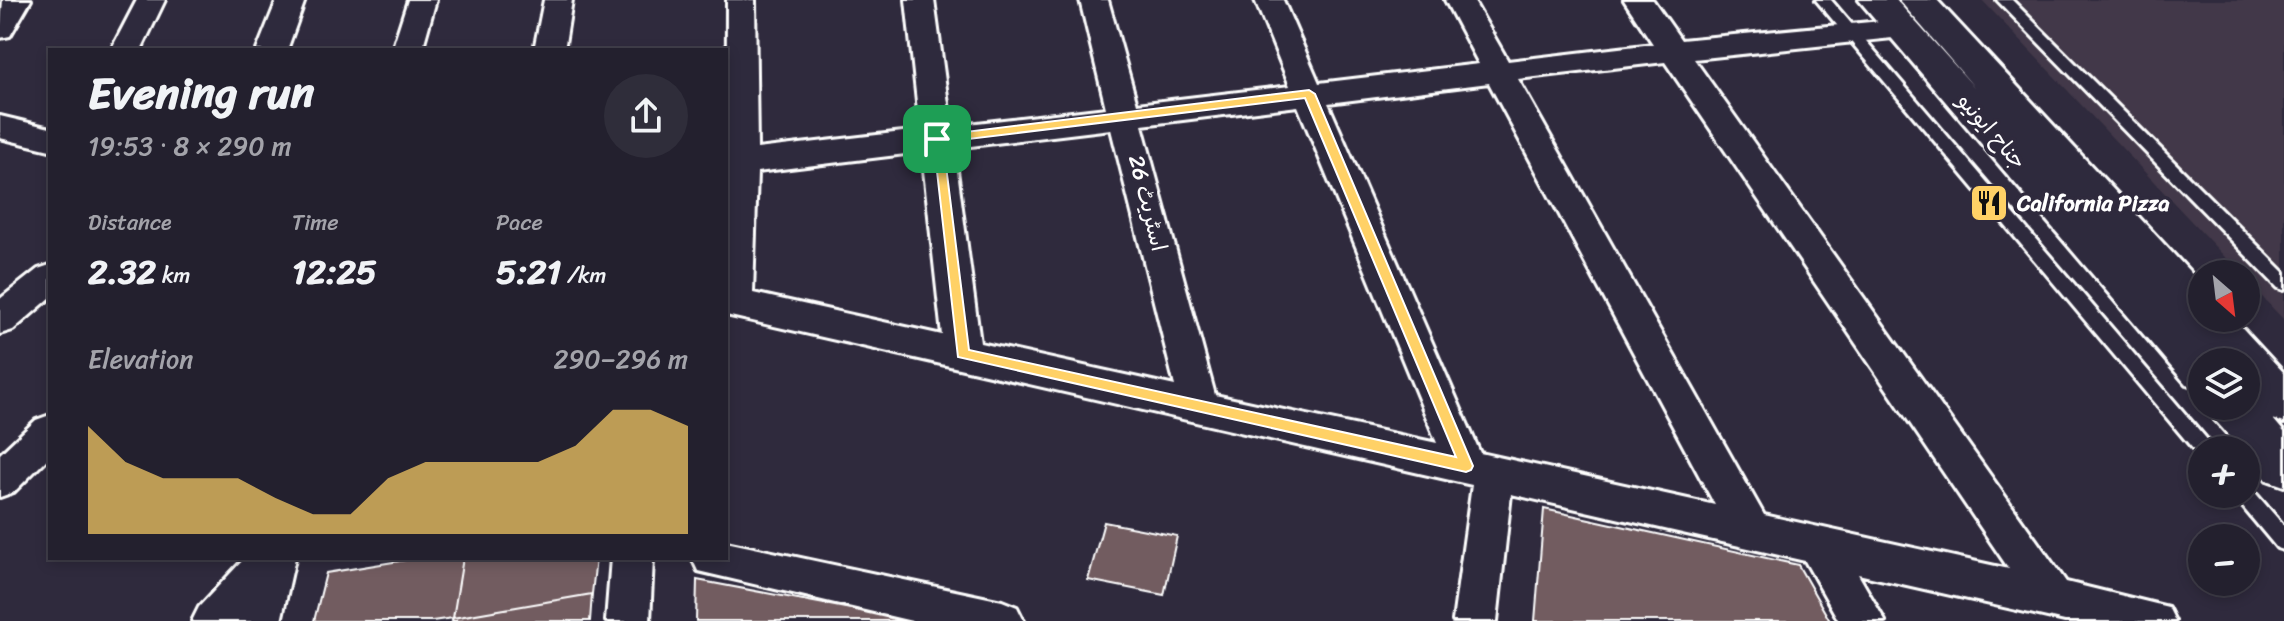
<!DOCTYPE html>
<html lang="en">
<head>
<meta charset="utf-8">
<style>
	:root { --surface:#23202e; --page:#2f2d3a; --text:#f1f3f6; --muted:#a3a3aa; --line:#403e4a; --accent:#ffd166 }
	body { margin:0; font-family:Sriracha,"Playpen Sans Arabic",sans-serif; background:var(--page); color:var(--text); height:100vh; display:flex; flex-direction:column; font-size:30px; white-space:nowrap }
	* { box-sizing:border-box; margin:0 }
	p { font-size:26px; color:var(--muted) }
	.icon { flex:none; width:44px; height:44px; fill:none; stroke:currentColor; stroke-width:2; stroke-linecap:round; stroke-linejoin:round }
	.map { position:relative; flex:1; overflow:hidden }
	.drawer { position:absolute; left:48px; top:48px; width:680px; height:512px; display:flex; flex-direction:column; background:var(--surface); border-radius:0px; box-shadow:0 4px 12px #0003,0 0 0 2px var(--line) }
	.drawer>* { flex:none }
	.needle { width:52px; rotate:152deg }
	.tools { position:absolute; left:2188px; top:260px; display:grid; gap:16px }
	.tools a { display:grid; place-items:center; width:72px; height:72px; border-radius:50%; background:var(--surface); box-shadow:0 4px 12px #0003,0 0 0 2px var(--line); font-size:40px }
	.pin { position:absolute; display:grid; place-items:center; width:68px; height:68px; color:#fff; margin:-34px; border-radius:16px; box-shadow:0 4px 12px #0006 }
	.round { display:grid; place-items:center; flex:none; width:84px; height:84px; border-radius:42px; background:var(--page) }
	.summary { display:flex; align-items:center; justify-content:space-between; height:136px; padding:0 40px }
	h1 { font-size:44px; font-weight:700; line-height:60px }
	.metrics { display:grid; grid-template-columns:repeat(3,1fr); gap:12px; height:136px; padding:8px 40px }
	.metrics div { display:grid; align-content:center }
	.metrics b { font-size:34px; font-weight:700 }
	.metrics small { font-size:22px; font-weight:400 }
	.metrics p { font-size:22px }
	.chart { height:224px; padding:16px 40px }
	.chart p { display:flex; justify-content:space-between }
	.chart svg { width:100%; height:144px; margin-top:8px; fill:var(--accent); opacity:.7 }
	.map>svg:first-child { display:block }
	.built { fill:#433948 }
	.building { fill:#725c61; stroke:#fff; stroke-width:2 }
	.lines { fill:none; stroke-linecap:round; stroke-linejoin:round }
	.lane-casing { stroke:#fff; stroke-width:6 }
	.street-casing { stroke:#fff; stroke-width:6 }
	.highway-casing { stroke:#fff; stroke-width:6 }
	.lane { fill:#2f2a3d; fill-rule:evenodd }
	.street { fill:#2f2a3d; fill-rule:evenodd }
	.highway { fill:#2f2a3d; fill-rule:evenodd }
	.route { fill:#ffd166; stroke:#fff; stroke-width:2; fill-rule:evenodd }
	.labels { text-anchor:middle; dominant-baseline:central; stroke-width:7; stroke-linejoin:round; paint-order:stroke }
	.street-label { font-size:22px; fill:#fff; stroke:#2f2a3d }
	.poi-label { font-size:22px; font-weight:bold; fill:#fff; stroke:#2f2a3d; text-anchor:start }
</style>
</head>
<body>
<div class="map">
<svg width="2284" height="621" viewBox="0 0 2284 621">
	<rect width="100%" height="100%" fill="#2f2a3d"/>
	<filter id="ink" filterUnits="userSpaceOnUse"><feTurbulence type="fractalNoise" baseFrequency=".0125" numOctaves="2"/><feDisplacementMap in="SourceGraphic" scale="16" xChannelSelector="R" yChannelSelector="G"/><feConvolveMatrix kernelMatrix="1 2 1 2 8 2 1 2 1" color-interpolation-filters="sRGB"/></filter>
	<g filter="url(#ink)">
		<path class="built" d="M1982 0H2284V320L2246 280V274H2241Z"/>
		<path class="building" d="M1544 509 1798 565 1830 621H1535Z
			M1104 522 1177 536 1164 595 1088 580Z
			M418 558H463L453 618 432 621H314L326 573Z
			M463 558H596L592 594 453 618Z
			M697 580 914 621H696Z
			M592 594 590 621H452L453 618Z"/>
		<g class="lines">
			<defs>
				<path id="lane" d="M1816 0H1831L2216 450H2202V457L2199 456Z
					M1997 0H2012L2284 272V290L2278 288Z
					M2246 486 2251 488 2284 526V550L2277 548 2237 500 2234 494H2246Z"/>
				<path id="street" d="M3 0H31L10 36 0 38Z
					M137 0H165L141 50H111Z
					M277 0H305L287 50H257Z
					M408 0H436L422 50H392Z
					M544 0H572L564 50H534Z
					M727 0H755L757 149 920 130 906 0H934L951 126 1106 108 1080 0H1108L1137 104 1290 86 1255 0H1283L1319 83 1479 64 1445 0H1473L1508 61 1653 44 1624 0H1653L1681 40 1902 19 1912 21 1917 28 1912 35 1902 37 1694 59 2066 582 2168 607 2175 621H2065L1858 574 1885 621H1839L1805 561 1511 494 1497 621H1453L1472 485 726 315ZM1665 62 2009 569 1764 515 1518 79ZM1489 83 1715 505 1480 453 1328 103ZM1298 106 1437 443 1215 395 1142 125ZM1111 129 1175 386 980 343 954 148ZM922 152 942 335 753 293 757 172Z
					M0 116 50 128V150L0 138Z
					M50 265V298L13 330 0 334V299L38 269Z
					M50 415V456L14 492 0 497V454L36 420Z
					M726 542 1002 601 1017 607 1024 621H912L698 571 692 558H726Z
					M245 558H295L281 621H192L199 607Z
					M611 558H653L650 621H606Z"/>
				<path id="highway" d="M1859 0H1896L1975 88 1899 0H1937L2202 285V318H2233L2284 373V423L2273 419 2284 432V486L2267 480 2246 455V450H2242L2215 420 2209 406H2246V362H2202V389L2186 384Z"/>
			</defs>
			<use href="#lane" class="lane-casing"/>
			<use href="#street" class="street-casing"/>
			<use href="#highway" class="highway-casing"/>
			<use href="#lane" class="lane"/>
			<use href="#street" class="street"/>
			<use href="#highway" class="highway"/>
		</g>
	</g>
	<path class="route" d="M1309 90 1315 94 1473 466 1471 470 1466 472 958 357 933 136ZM1305 98 1456 457 969 350 943 142Z"/>
	<defs>
		<symbol id="restaurant-square" viewBox="-11 -11 22 22"><rect x="-9" y="-9" width="18" height="18" rx="4" fill="#ffd166" stroke="#2f2a3d"/><path d="M-5-6h1v4h1v-4h1v4h1v-4h1v5L-1.5 .5V6h-2V.5L-5-1ZM5-6V6H3V1.5H1.5Q1.5-4 5-6Z" fill="#111"/></symbol>
	</defs>
	<g fill-rule="evenodd">
		<use href="#restaurant-square" x="1967" y="181" width="44" height="44"/>
	</g>
	<g class="labels">
		<g class="street-label">
			<text transform="translate(1992 131) rotate(49)">جناح ایونیو</text>
			<text transform="translate(1148 203) rotate(76)">اسٹریٹ 26</text>
		</g>
		<g class="poi-label">
			<text x="2017" y="203">California Pizza</text>
		</g>
	</g>
</svg>
<div class="tools">
<a><svg class="needle" viewBox="-14 -14 28 28"><path d="M0-13l5 13h-10z" fill="#e53935"/><path d="M0 13l5-13h-10z" fill="#a3a3aa"/></svg></a>
<a><svg class="icon" aria-label="layers" viewBox="0 0 24 24"><path d="M12 4l9 5-9 5-9-5zM3 14l9 5 9-5"/></svg></a>
<a>+</a>
<a>−</a>
</div>
<div class="pin" style="left:937px;top:139px;background:#1e9e55"><svg class="icon" aria-label="arrive" viewBox="0 0 24 24"><path d="M6 21V4h12l-3 4 3 4H6"/></svg></div>
<section class="drawer">
<div class="summary"><div><h1>Evening run</h1><p>19:53 · 8 × 290 m</p></div><a class="round"><svg class="icon" aria-label="share" viewBox="0 0 24 24"><path d="M12 15V3M7 8l5-5 5 5M5 13v7h14v-7"/></svg></a></div>
<div class="metrics">
<div><p>Distance</p><b>2.32<small> km</small></b></div>
<div><p>Time</p><b>12:25</b></div>
<div><p>Pace</p><b>5:21<small> /km</small></b></div>
</div>
<div class="chart"><p><span>Elevation</span>290–296 m</p>
<svg viewBox="0 0 160 44" preserveAspectRatio="none"><path d="M0 44V11L10 22L20 27L30 27L40 27L50 33L60 38L70 38L80 27L90 22L100 22L110 22L120 22L130 17L140 6L150 6L160 11V44z"/></svg>
</div>
</section>
</div>
</body>
</html>
